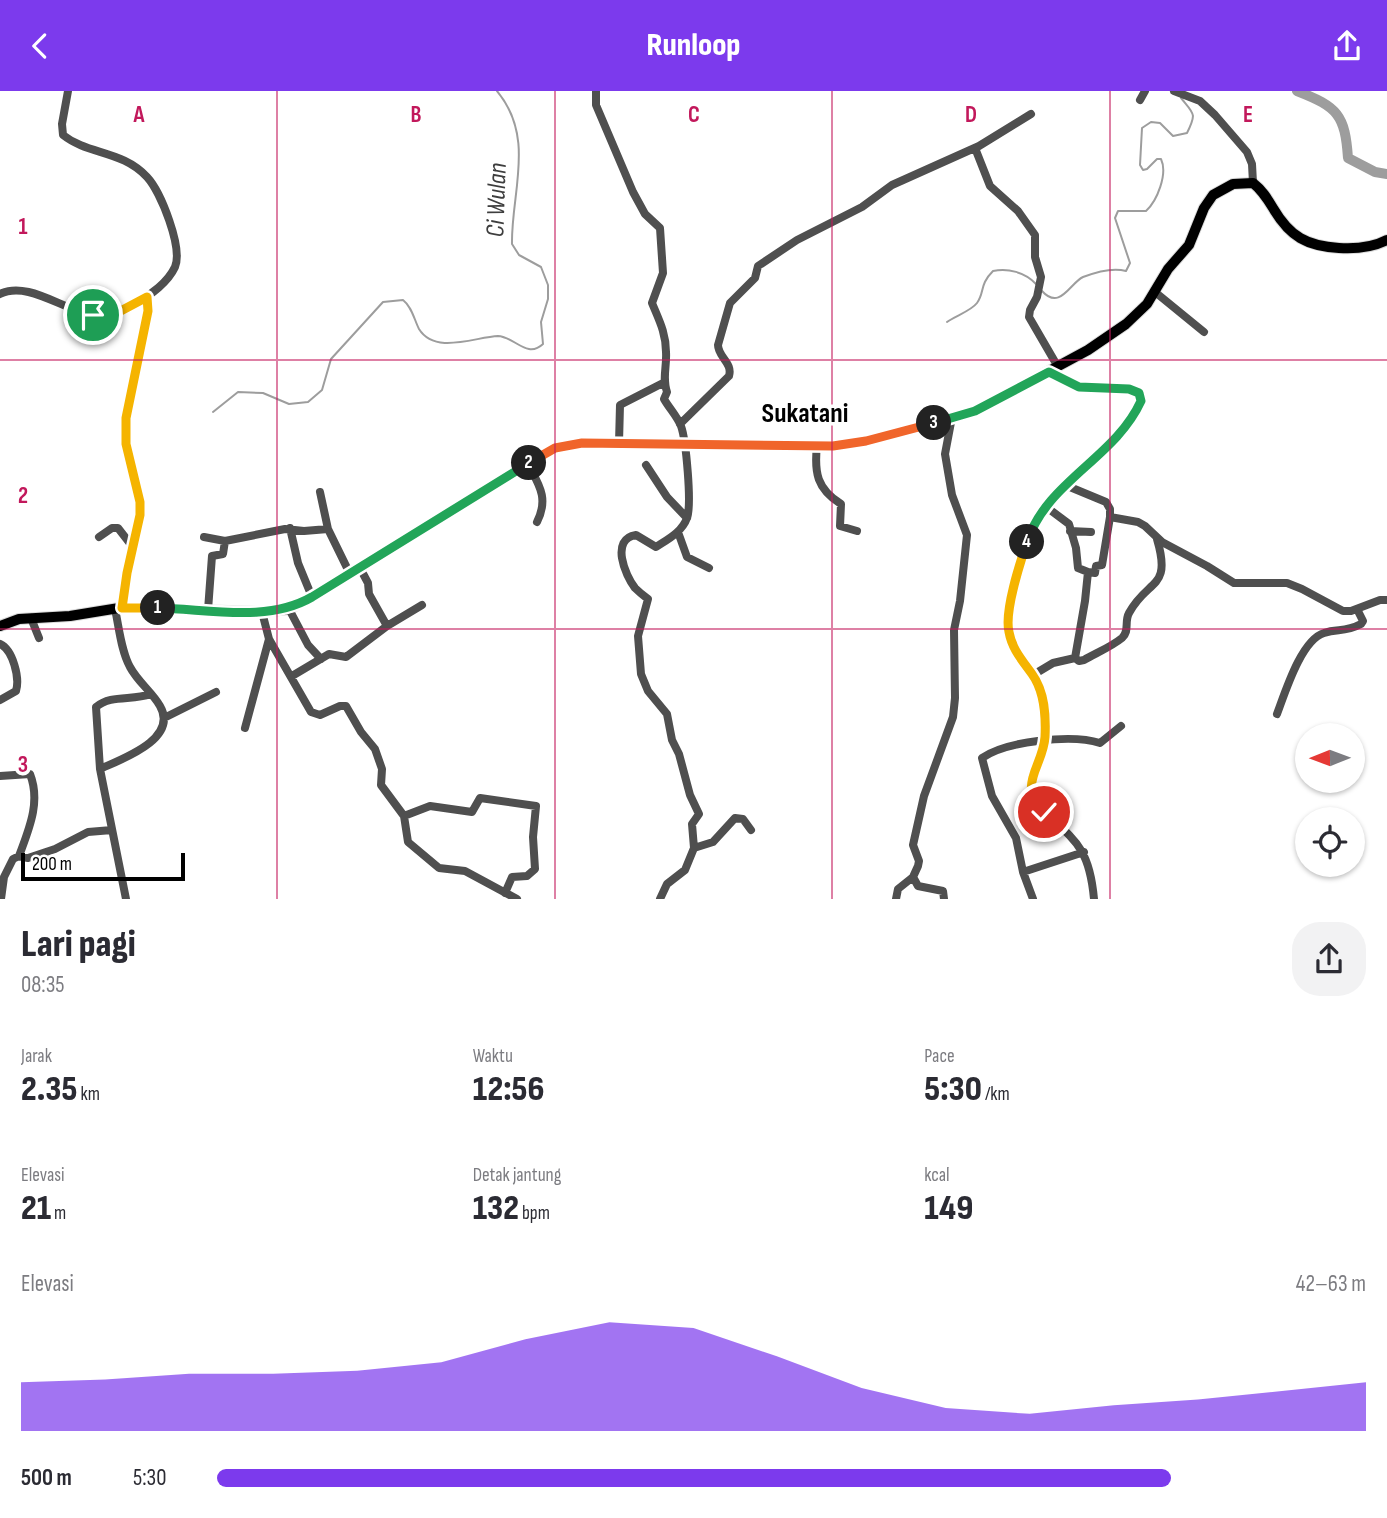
<!DOCTYPE html>
<html lang="id">
<head>
<meta charset="utf-8">
<style>
	:root { --surface:#fff; --page:#f2f2f3; --text:#2b2b33; --muted:#7c7c81; --accent:#7c3aed }
	body { margin:0; font-family:"Sofia Sans Condensed",sans-serif; background:var(--page); color:var(--text); height:100vh; display:flex; flex-direction:column; font-size:26px; white-space:nowrap }
	* { box-sizing:border-box; margin:0 }
	p { font-size:23px; color:var(--muted) }
	.icon { flex:none; width:38px; height:38px; fill:none; stroke:currentColor; stroke-width:2; stroke-linecap:round; stroke-linejoin:round }
	.map { position:relative; height:808px; overflow:hidden }
	.drawer { display:flex; flex-direction:column; background:var(--surface); flex:1 }
	.drawer>* { flex:none }
	.needle { width:46px; rotate:269deg }
	.fabs { position:absolute; left:1295px; top:632px; display:grid; gap:14px }
	.fabs a { display:grid; place-items:center; width:70px; height:70px; border-radius:50%; background:var(--surface); box-shadow:0 2px 5px #0004; font-size:35px }
	.scale { position:absolute; left:21px; bottom:18px; width:164px; box-sizing:border-box; padding-left:7px; border:4px solid #000; border-top:0; font-size:19px; line-height:24px; white-space:nowrap; color:#000; -webkit-text-stroke:5px #fff; paint-order:stroke }
	.pin { position:absolute; display:grid; place-items:center; width:60px; height:60px; color:#fff; margin:-30px; border:4px solid #fff; border-radius:50%; box-shadow:0 2px 7px #0007 }
	.km { position:absolute; width:35px; height:35px; margin:-18px; border-radius:50%; background:#222; color:#fff; font-size:19px; line-height:35px; text-align:center }
	.round { display:grid; place-items:center; flex:none; width:74px; height:74px; border-radius:28px; background:var(--page) }
	.head { display:flex; align-items:center; justify-content:space-between; height:119px; padding:0 21px }
	h1 { font-size:38px; font-weight:800; line-height:52px }
	.figures { display:grid; grid-template-columns:repeat(3,1fr); gap:10px; height:119px; padding:7px 21px }
	.figures div { display:grid; align-content:center }
	.figures b { font-size:35px; font-weight:800 }
	.figures small { font-size:19px; font-weight:400 }
	.figures p { font-size:19px }
	.chart { height:196px; padding:14px 21px }
	.chart p { display:flex; justify-content:space-between }
	.chart svg { width:100%; height:126px; margin-top:7px; fill:var(--accent); opacity:.7 }
	ul { padding:0 21px; list-style:none; font-size:23px }
	li { display:grid; grid-template-columns:112px 84px 1fr; align-items:center; height:52px }
	li i { height:18px; border-radius:9px; background:var(--accent) }
	header { display:flex; justify-content:space-between; align-items:center; height:91px; padding:0 21px; background:var(--accent); color:#fff; font-size:32px; font-weight:800 }
	.map>svg:first-child { display:block }
	.lines { fill:none; stroke-linecap:round; stroke-linejoin:round }
	.stream { stroke:#9d9d9d; stroke-width:2 }
	.river { stroke:#9d9d9d; stroke-width:10 }
	.major-casing { stroke:#dbdbdb; stroke-width:12 }
	.minor { stroke:#4f4f4f; stroke-width:8 }
	.major { stroke:#000; stroke-width:10 }
	.split-1-casing { stroke:#fff; stroke-width:14 }
	.split-2-casing { stroke:#fff; stroke-width:14 }
	.split-3-casing { stroke:#fff; stroke-width:14 }
	.split-4-casing { stroke:#fff; stroke-width:14 }
	.split-5-casing { stroke:#fff; stroke-width:14 }
	.split-1 { stroke:#f5b400; stroke-width:9 }
	.split-2 { stroke:#22a559; stroke-width:9 }
	.split-3 { stroke:#f0652b; stroke-width:9 }
	.split-4 { stroke:#22a559; stroke-width:9 }
	.split-5 { stroke:#f5b400; stroke-width:9 }
	.grid { fill:none; stroke:#c2185b; stroke-width:2; stroke-opacity:0.55 }
	.labels { text-anchor:middle; dominant-baseline:central; stroke-width:7; stroke-linejoin:round; paint-order:stroke }
	.water-label { font-size:26px; font-style:italic; fill:#3e3e3e; stroke:#fff }
	.quarter-label { font-size:28px; font-weight:bold; fill:#000; stroke:#fff }
	.grid-label { font-size:23px; text-anchor:middle; font-weight:bold; fill:#c2185b; stroke:#fff; stroke-width:7; stroke-linejoin:round; paint-order:stroke }
</style>
</head>
<body>
<header><svg class="icon" aria-label="back" viewBox="0 0 24 24"><path d="M15 5l-7 7 7 7"/></svg>Runloop<svg class="icon" aria-label="share" viewBox="0 0 24 24"><path d="M12 15V3M7 8l5-5 5 5M5 13v7h14v-7"/></svg></header>
<div class="map">
<svg width="1387" height="808" viewBox="0 0 1387 808">
	<rect width="100%" height="100%" fill="#fff"/>
	<g class="lines">
		<path class="stream" d="M1042 200C1060 220 1070 192 1083 186 1096 181 1112 176 1126 180L1130 172 1115 127 1118 120H1146C1157 110 1168 83 1161 68H1157L1147 78 1143 79 1140 74 1142 37 1151 31 1160 32 1173 45 1187 42C1197 22 1194 23 1181 7
			M947 231C955 225 971 220 977 212 985 201 979 194 993 180 1008 177 1025 181 1036 193
			M213 321 238 301 263 302 289 313 308 311 322 299 331 268 383 211 403 209C412 216 414 228 419 238 435 264 475 246 498 245 515 246 527 268 543 253L541 231 548 208V194L541 176 519 164 512 153C511 101 536 47 497 0"/>
		<path class="river" d="M1297 0C1338 16 1345 24 1348 67L1375 81 1387 83"/>
		<defs>
			<path id="major" d="M0 535 19 528 70 525 119 517 262 521 289 518 312 506 528 373 555 357 582 352 833 355 866 350 975 320 1088 259 1126 233 1147 213 1168 178 1189 154 1204 117 1213 104 1233 93 1253 92C1262 99 1267 107 1273 117 1290 146 1307 155 1339 157 1356 158 1372 157 1387 149"/>
		</defs>
		<use href="#major" class="major-casing"/>
		<path class="minor" d="M596 0V14L633 101 645 123 660 137 663 182 652 212C659 229 666 242 666 261 667 276 662 287 667 301L664 308C669 317 677 325 681 335 686 349 692 413 687 427 682 441 668 448 656 456L636 444C610 448 625 484 635 497 639 501 644 505 648 508L638 545 641 583 648 600 667 623 672 649 679 663 690 704 699 723 692 733 694 757
			M1174 0 1200 10 1215 24 1247 61 1252 73 1253 92
			M1140 9 1145 0
			M975 57 990 95 1018 120 1035 144V166L1041 186 1037 206 1030 219 1029 226 1058 276
			M1155 201 1204 241
			M0 203C30 188 70 225 102 225 114 225 126 217 136 212 151 204 168 191 175 176 183 157 161 101 147 86 122 59 88 64 63 44L62 33 68 0
			M1049 281 1078 296 1129 298 1139 302 1141 310C1121 353 1076 376 1047 412 1030 433 1023 460 1017 485 1013 501 1006 522 1008 538 1011 567 1040 585 1044 614 1046 626 1047 641 1044 652 1040 673 1024 692 1036 713 1072 748 1089 752 1094 808
			M680 333 729 285C733 272 718 266 718 254L730 212 755 187 758 175 797 149 862 116 892 94 979 55 1031 23
			M619 352 620 314 663 292
			M817 354C814 382 817 398 841 413L840 435 857 440
			M528 373C539 394 549 407 537 431
			M646 374 667 406 687 427
			M1065 394 1106 411 1110 418V426L1138 431 1145 435 1162 451 1207 475 1234 492H1287L1302 498 1343 520H1351L1380 509H1387
			M320 401 328 438 350 483
			M1045 415 1069 433 1076 457 1078 477 1088 481
			M290 437 298 472 312 506
			M1070 440 1091 441
			M678 441 687 466 709 477
			M99 446 112 437H118L132 455
			M204 446 225 450
			M360 477 368 492 369 503 387 535
			M122 517 129 469 140 424V411L126 353V327L148 220 147 206
			M115 518C119 536 121 560 130 576 138 591 152 601 160 615 179 648 122 668 100 678L126 808
			M289 518 308 554 321 568
			M208 519 212 465 223 463 225 450 285 438 304 440 328 438
			M262 521 269 548 311 621 320 624 340 615H346L361 641 375 658 382 678 381 694 404 725 408 751 439 777 465 780 517 808
			M31 527 39 547
			M0 553C13 559 20 587 16 600L0 609
			M1075 567 1079 570 1084 569C1096 562 1111 556 1122 547 1130 540 1124 531 1129 522 1148 487 1172 499 1157 448
			M1033 584 1053 572 1075 567 1085 510 1088 481 1095 482 1096 475 1102 474 1110 426
			M292 585 329 563 346 566 387 535 422 514
			M1277 623C1285 602 1301 549 1324 542 1338 537 1344 542 1361 533L1363 530 1357 518
			M164 627 216 601
			M245 637 269 548
			M100 678 96 616C111 603 133 610 150 603
			M0 685 30 683C41 711 29 738 19 765
			M404 725 430 715 472 721 480 707 536 715 533 746 535 778 527 785 512 786 505 802
			M1023 781 1084 761
			M913 786 918 795 943 800 944 808
			M1 808 4 786 13 768 19 765 28 767 55 758 88 741 112 739
			M660 808 667 793 685 779 694 757 713 751 735 727 743 728 751 739
			M896 808 898 798 913 786 918 775 919 770 913 754 924 705 953 626 955 607 954 539 960 510 967 444 952 404 945 363 952 326
			M1033 808 1023 781 1016 747 992 705 982 667C1006 650 1072 643 1100 652L1121 635"/>
		<use href="#major" class="major"/>
	</g>
	<g class="lines">
		<defs>
			<path id="split-1" d="M93 224 115 223 147 206 148 220 126 327V353L140 411V424L127 482 122 517H158"/>
			<path id="split-2" d="M158 517C208 518 267 532 312 506L529 372"/>
			<path id="split-3" d="M529 372 555 357 582 352 833 355 866 350 934 332"/>
			<path id="split-4" d="M934 332 975 320 1049 281 1079 296 1129 298 1139 302 1141 310C1115 367 1047 390 1027 451"/>
			<path id="split-5" d="M1027 451C1020 472 1004 520 1009 541 1012 558 1022 569 1032 583 1045 601 1046 625 1045 646 1043 676 1016 694 1044 721"/>
		</defs>
		<use href="#split-1" class="split-1-casing"/>
		<use href="#split-2" class="split-2-casing"/>
		<use href="#split-3" class="split-3-casing"/>
		<use href="#split-4" class="split-4-casing"/>
		<use href="#split-5" class="split-5-casing"/>
		<use href="#split-1" class="split-1"/>
		<use href="#split-2" class="split-2"/>
		<use href="#split-3" class="split-3"/>
		<use href="#split-4" class="split-4"/>
		<use href="#split-5" class="split-5"/>
	</g>
	<path class="grid" d="M277 0V808M555 0V808M832 0V808M1110 0V808M0 269H1387M0 538H1387"/>
	<g class="labels">
		<g class="water-label">
			<text transform="translate(497 109) rotate(-88)">Ci Wulan</text>
		</g>
		<g class="quarter-label">
			<text x="805" y="322">Sukatani</text>
		</g>
	</g>
	<g class="grid-label">
		<text x="139" y="31">A</text>
		<text x="416" y="31">B</text>
		<text x="694" y="31">C</text>
		<text x="971" y="31">D</text>
		<text x="1248" y="31">E</text>
		<text x="23" y="143">1</text>
		<text x="23" y="412">2</text>
		<text x="23" y="681">3</text>
	</g>
</svg>
<div class="fabs">
<a><svg class="needle" viewBox="-14 -14 28 28"><path d="M0-13l5 13h-10z" fill="#e53935"/><path d="M0 13l5-13h-10z" fill="#7c7c81"/></svg></a>
<a><svg class="icon" aria-label="locate" viewBox="0 0 24 24"><circle cx="12" cy="12" r="6"/><path d="M12 2v4M12 18v4M2 12h4M18 12h4"/></svg></a>
</div>
<div class="scale">200 m</div>
<div class="pin" style="left:93px;top:224px;background:#1e9e55"><svg class="icon" aria-label="arrive" viewBox="0 0 24 24"><path d="M6 21V4h12l-3 4 3 4H6"/></svg></div>
<div class="pin" style="left:1044px;top:721px;background:#d93025"><svg class="icon" aria-label="check" viewBox="0 0 24 24"><path d="M5 12l5 5 9-10"/></svg></div>
<b class="km" style="left:158px;top:517px">1</b>
<b class="km" style="left:529px;top:372px">2</b>
<b class="km" style="left:934px;top:332px">3</b>
<b class="km" style="left:1027px;top:451px">4</b>
</div>
<section class="drawer">
<div class="head"><div><h1>Lari pagi</h1><p>08:35</p></div><a class="round"><svg class="icon" aria-label="share" viewBox="0 0 24 24"><path d="M12 15V3M7 8l5-5 5 5M5 13v7h14v-7"/></svg></a></div>
<div class="figures">
<div><p>Jarak</p><b>2.35<small> km</small></b></div>
<div><p>Waktu</p><b>12:56</b></div>
<div><p>Pace</p><b>5:30<small> /km</small></b></div>
</div>
<div class="figures">
<div><p>Elevasi</p><b>21<small> m</small></b></div>
<div><p>Detak jantung</p><b>132<small> bpm</small></b></div>
<div><p>kcal</p><b>149</b></div>
</div>
<div class="chart"><p><span>Elevasi</span>42–63 m</p>
<svg viewBox="0 0 160 44" preserveAspectRatio="none"><path d="M0 44V27L10 26L20 24L30 24L40 23L50 20L60 12L70 6L80 8L90 18L100 29L110 36L120 38L130 35L140 33L150 30L160 27V44z"/></svg>
</div>
<ul>
<li><b>500 m</b>5:30<i style="width:83%"></i></li>
</ul>
</section>
</body>
</html>
